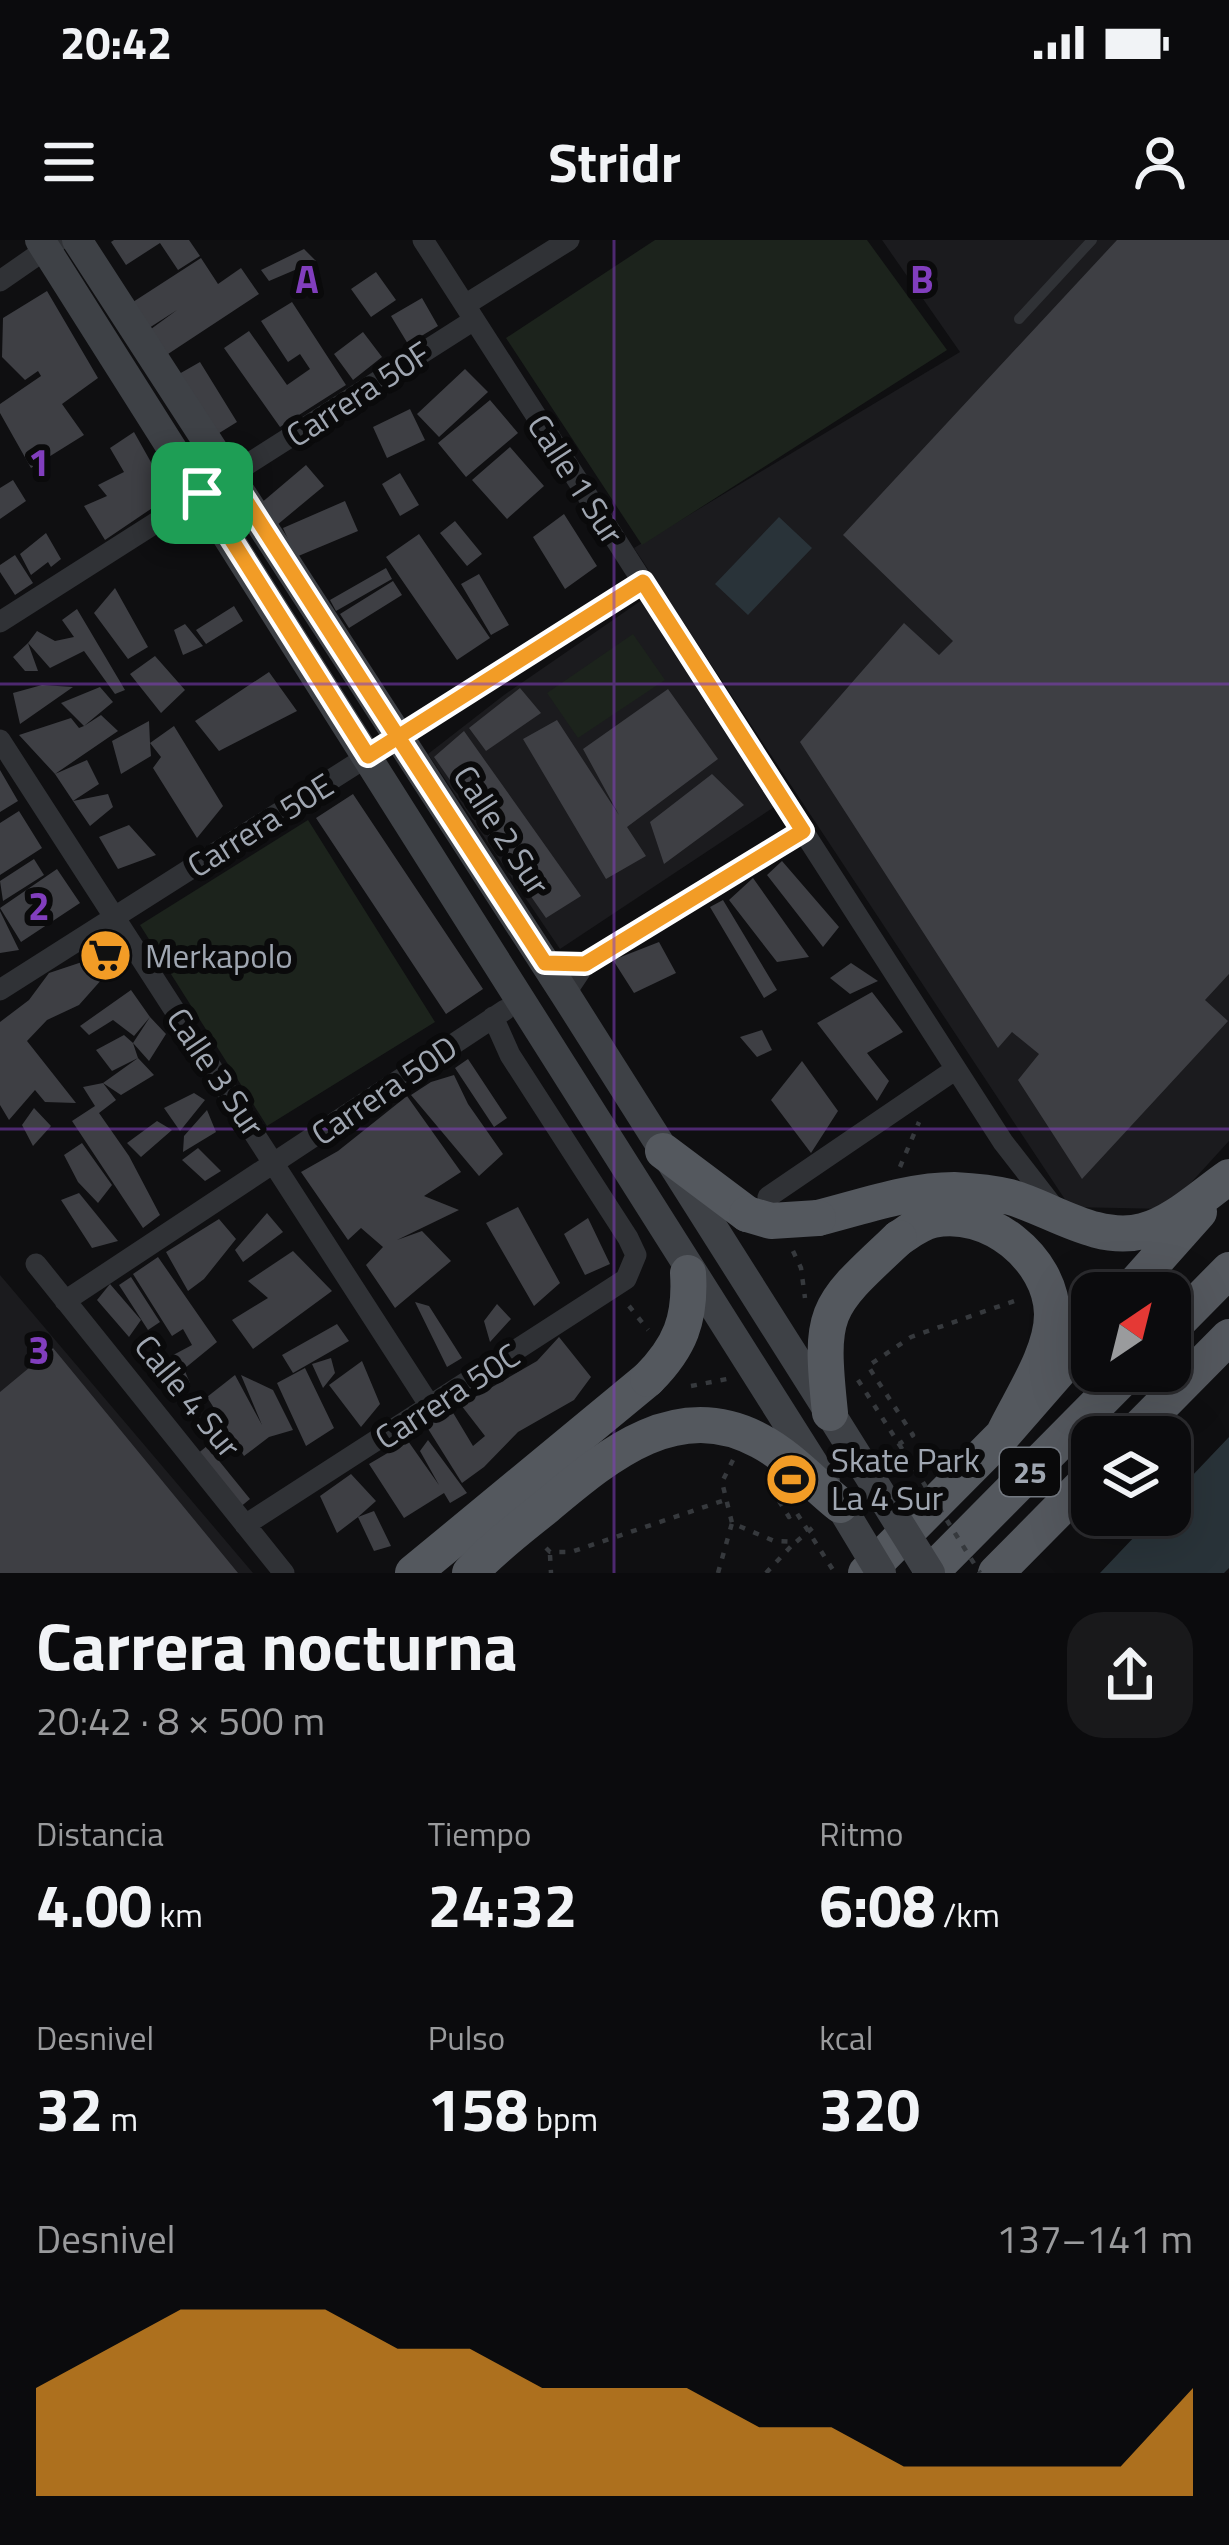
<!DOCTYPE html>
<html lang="es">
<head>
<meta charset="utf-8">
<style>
	:root { --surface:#0b0b0d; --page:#19191b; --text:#f1f3f6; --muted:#9a9b9d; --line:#2b2b2e; --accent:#f29c26 }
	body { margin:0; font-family:"Titillium Web",sans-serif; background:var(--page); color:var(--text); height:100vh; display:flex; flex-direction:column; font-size:45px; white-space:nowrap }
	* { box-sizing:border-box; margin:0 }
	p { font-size:39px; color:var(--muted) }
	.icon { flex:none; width:66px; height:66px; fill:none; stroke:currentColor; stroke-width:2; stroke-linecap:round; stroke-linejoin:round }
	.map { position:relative; height:1333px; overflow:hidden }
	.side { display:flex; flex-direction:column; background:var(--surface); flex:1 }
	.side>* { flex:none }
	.needle { width:78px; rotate:35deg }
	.controls { position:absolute; left:1071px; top:1032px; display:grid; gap:24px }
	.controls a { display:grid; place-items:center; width:120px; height:120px; border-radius:24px; background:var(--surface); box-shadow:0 12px 48px #0002,0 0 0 3px var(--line); font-size:60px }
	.pin { position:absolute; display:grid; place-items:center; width:102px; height:102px; color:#fff; margin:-51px; border-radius:24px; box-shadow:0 6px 18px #0006 }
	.round { display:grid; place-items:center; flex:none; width:126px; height:126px; border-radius:36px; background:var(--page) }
	.summary { display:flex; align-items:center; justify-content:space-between; height:204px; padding:0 36px }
	h1 { font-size:66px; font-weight:700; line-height:90px }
	.metrics { display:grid; grid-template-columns:repeat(3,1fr); gap:18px; height:204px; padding:12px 36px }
	.metrics div { display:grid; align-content:center }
	.metrics b { font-size:60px; font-weight:700 }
	.metrics small { font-size:33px; font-weight:400 }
	.metrics p { font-size:33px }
	.chart { height:336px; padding:24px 36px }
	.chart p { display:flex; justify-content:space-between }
	.chart svg { width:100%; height:216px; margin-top:12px; fill:var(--accent); opacity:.7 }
	.status { display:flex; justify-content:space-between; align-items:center; height:84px; padding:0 60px; background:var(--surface); direction:ltr }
	.status svg { height:33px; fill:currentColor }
	header { display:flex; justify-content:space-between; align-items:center; height:156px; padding:0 36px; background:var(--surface); font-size:54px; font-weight:700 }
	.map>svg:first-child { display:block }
	.built { fill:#1b1b1e }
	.green { fill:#1c231c }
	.water { fill:#293339 }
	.building { fill:#3e3f44 }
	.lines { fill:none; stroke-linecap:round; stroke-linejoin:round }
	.path { stroke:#36393d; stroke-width:4.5; stroke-dasharray:6 9; stroke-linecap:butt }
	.service { stroke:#303236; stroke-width:10 }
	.minor { stroke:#303236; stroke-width:21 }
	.secondary { stroke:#3e4146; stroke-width:30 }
	.trunk { stroke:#54585e; stroke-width:36 }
	.path-bridge { stroke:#36393d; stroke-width:4.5; stroke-dasharray:6 9; stroke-linecap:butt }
	.secondary-bridge { stroke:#3e4146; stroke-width:30 }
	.trunk-bridge { stroke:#54585e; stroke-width:36 }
	.route-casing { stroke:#fff; stroke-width:24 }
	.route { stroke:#f29c26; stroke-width:15 }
	.grid { fill:none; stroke:#813ebd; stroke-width:3; stroke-opacity:0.55 }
	.labels { text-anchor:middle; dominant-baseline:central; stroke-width:12; stroke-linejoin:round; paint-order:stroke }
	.shield { fill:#0a0a0b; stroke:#737880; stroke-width:3 }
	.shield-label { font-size:30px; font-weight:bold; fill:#a0a7b2 }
	.street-label { font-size:33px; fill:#a0a7b2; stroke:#0a0a0b }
	.poi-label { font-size:33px; fill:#a0a7b2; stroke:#0a0a0b; text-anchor:start }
	.grid-label { font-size:39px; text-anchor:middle; font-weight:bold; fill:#813ebd; stroke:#0a0a0b; stroke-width:12; stroke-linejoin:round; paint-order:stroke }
</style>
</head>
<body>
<div class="status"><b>20:42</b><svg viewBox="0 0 49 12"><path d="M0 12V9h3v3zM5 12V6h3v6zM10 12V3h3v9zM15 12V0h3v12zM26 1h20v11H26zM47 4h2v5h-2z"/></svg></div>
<header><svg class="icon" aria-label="menu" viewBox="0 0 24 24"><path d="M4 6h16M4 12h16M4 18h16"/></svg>Stridr<svg class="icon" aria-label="person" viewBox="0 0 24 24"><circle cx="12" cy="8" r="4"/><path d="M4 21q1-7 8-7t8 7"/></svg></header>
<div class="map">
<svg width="1229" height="1333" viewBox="0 0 1229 1333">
	<rect width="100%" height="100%" fill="#0f0f11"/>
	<path class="built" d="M882 0H1229V901L1167 969 1070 967 634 308 960 112Z
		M642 360 777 565 560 709 428 514 504 455Z
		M0 1035 253 1333H0Z"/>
	<path class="green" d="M655 0H867L947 110 642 305 506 98Z
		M633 394 665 440 578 498 547 453Z
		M308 580 435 782 267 886 140 685Z"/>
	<path class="water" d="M779 277 812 308 748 375 715 344Z
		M1229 1197V1328L1224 1333H1100L1155 1275H1170V1259Z"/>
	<path class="building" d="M114 0H189L200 16 178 30 160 3 126 25 111 2Z
		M1117 0H1229V734L1205 760 1228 781 1082 939 1018 840 1039 814 1012 792 998 808 800 502 904 383 939 415 953 401 843 295Z
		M304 9 316 21 269 41 261 30Z
		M201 18 218 44 241 28 259 54 168 114 151 89 177 70 149 88 133 62Z
		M376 32 396 60 371 77 351 49Z
		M47 51 98 138 62 164 84 195 31 228 0 173V164L41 136 38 131 25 140 2 117 3 78Z
		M422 58 438 86 408 104 391 76Z
		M292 62 346 145 280 187 224 108 249 91 287 145 310 129 300 114 288 122 261 81Z
		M363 92 382 117 353 140 334 114Z
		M200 122 237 182 216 195 179 134Z
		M465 129 488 152 439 197 417 174Z
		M490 160 518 193 466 237 438 203Z
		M410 169 425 200 387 218 373 187Z
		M134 192 170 256 105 300 84 266 107 256 98 245 124 232 110 208Z
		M510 207 544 246 507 279 472 240Z
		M306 225 324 246 277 285 260 264Z
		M400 233 419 265 400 276 382 244Z
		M13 240 26 261 0 279V248Z
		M345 261 358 291 296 317 283 288Z
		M564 274 597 326 565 349 533 297Z
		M455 281 482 314 467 326 440 293Z
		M46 293 61 319 51 327 48 322 31 335 20 314Z
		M419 294 490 398 457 420 386 317Z
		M15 315 33 343 15 355 0 332V325Z
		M386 328 392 339 336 371 330 360Z
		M479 334 509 385 491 395 461 344Z
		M393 341 402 355 349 388 340 374Z
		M115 348 148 407 128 419 94 373Z
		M234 366 243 381 206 404 196 390Z
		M77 369 125 450 115 454 84 411 50 428 28 403 37 391 55 401 74 397 62 380Z
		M185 384 203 406 183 415 174 390Z
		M28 403 38 431H25L13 417Z
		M155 416 185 450 161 473 130 434Z
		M269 432 297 471 219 511 195 481Z
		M42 445 73 447 20 484 13 453Z
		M100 447 113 462 84 486 101 475 118 491 55 534 19 495 71 478 79 488 84 486 61 463Z
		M520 448 541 473 486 511 469 488Z
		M668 449 718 519 627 587 646 616 606 639 523 499 557 480 619 575 583 509Z
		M149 481 150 503 174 486 223 566 197 598 153 528 161 517 150 503 151 516 121 534 112 501Z
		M464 491 581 656 546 678 434 517Z
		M87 520 99 544 73 561 55 534Z
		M0 530 18 561 0 572Z
		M712 534 744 565 664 624 650 582Z
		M108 554 113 567 90 586 73 561Z
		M353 554 483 749 446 774 316 578Z
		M19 571 42 608 0 635V583Z
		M129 585 156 615 118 629 99 597Z
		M34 619 44 635 3 661 0 641Z
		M782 621 839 687 823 707 767 635Z
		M57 629 80 663 21 702 0 668Z
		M753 638 809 717 777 722 729 660Z
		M723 660 777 750 764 758 710 667Z
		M0 671 19 710 0 713Z
		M659 702 676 733 634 753 613 720Z
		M96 705 121 732 103 738 79 765 47 780 27 801 76 863 45 862 35 850 9 880 0 865V782L29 760 49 733 85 721Z
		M851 723 878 741 850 754 830 738Z
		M131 750 150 777 134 796 113 780 89 795 80 786Z
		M872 752 903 792 867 813 889 841 877 861 817 783Z
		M150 777 166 794 149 821 133 803 138 818 112 831 96 810 124 795 133 803Z
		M762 790 772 810 757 817 740 797Z
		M138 818 154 835 121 855 103 843Z
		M468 819 507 878 494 887 455 828Z
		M802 821 838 871 811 913 771 860Z
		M454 835 468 864 503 914 479 936 411 855 431 842Z
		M103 843 116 860 99 873 129 916 160 975 143 988 72 881 95 866 83 847Z
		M194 853 205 860 180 891 164 868Z
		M407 856 461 932 424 956 459 970 397 1000 422 991 451 1021 395 1068 366 1025 383 1007 361 988 348 1000 301 932 338 911Z
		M34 868 51 886 33 906 22 885Z
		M207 870 216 892 183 912 184 896Z
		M157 881 172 890 141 917 127 903Z
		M82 903 112 945 98 963 78 942 64 915Z
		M198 908 221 931 205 941 182 920Z
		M79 953 118 1001 92 1008 61 960Z
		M518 967 560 1043 534 1066 486 983Z
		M267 973 283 992 243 1022 235 1010Z
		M588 978 610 1024 585 1035 564 994Z
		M219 979 236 999 204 1039 188 1051 166 1012Z
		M293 1011 332 1051 253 1109 232 1080 268 1058 248 1041Z
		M158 1017 217 1102 184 1129 190 1143 174 1159 147 1129 192 1105 183 1089 172 1096 133 1034Z
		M131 1037 160 1082 148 1090 119 1045Z
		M110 1044 141 1080 129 1097 97 1060Z
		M415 1062 429 1066 462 1118 447 1127Z
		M497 1064 511 1079 490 1102 484 1081Z
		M337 1084 349 1101 293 1133 282 1115Z
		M559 1097 591 1137 574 1160 518 1192 484 1227 462 1243 425 1184 452 1171 473 1206 485 1196 461 1165 537 1121Z
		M53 1108 238 1333H0V1152Z
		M331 1118 335 1133 323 1148 312 1124Z
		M362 1121 380 1164 361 1187 329 1145Z
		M305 1128 334 1188 306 1206 277 1143Z
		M235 1135 262 1185 241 1135 273 1150 293 1190 269 1197 244 1216 207 1157Z
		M428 1200 467 1253 450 1263 444 1253 404 1278 369 1224 408 1201 439 1245 420 1211Z
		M207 1206 250 1259 239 1268 196 1215Z
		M351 1234 376 1261 358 1277 374 1271 391 1306 374 1311 358 1277 337 1293 320 1256Z"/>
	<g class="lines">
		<path class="path" d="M900 927 919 882
			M793 1011 801 1028 805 1058
			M629 1066 648 1090
			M858 1140 899 1204 913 1195 868 1126 911 1097 1020 1059
			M691 1146 727 1139
			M733 1220 722 1242 732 1283 774 1301 796 1302 817 1284
			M771 1248 789 1277 796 1272 805 1286
			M546 1308 550 1312H571L725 1260
			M550 1315 551 1333
			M718 1333 732 1283
			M766 1333 795 1302"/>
		<path class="service" d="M1019 79 1092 0"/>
		<path class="minor" d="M423 0 1003 902 1055 969
			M0 41 59 0
			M465 65 569 0
			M0 382 474 80
			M0 500 430 1166
			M0 750 642 342
			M565 754 585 724 803 591
			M768 957 956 829
			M36 1024 284 1333
			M65 1061 505 770
			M245 1285 626 1039 636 1015 628 998 510 815 493 777"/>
		<path class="secondary" d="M40 0 825 1242
			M77 0 565 754 830 1173"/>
		<path class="trunk" d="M663 911 747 974
			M818 978C862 967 909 950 954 950 972 951 993 953 1010 957 1052 969 1097 1003 1143 991 1174 983 1203 955 1229 937
			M899 998C910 991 920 983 933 980 988 968 1051 1018 1052 1074 1052 1114 1020 1159 1003 1195
			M1127 1053 1199 972
			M1170 1090 1229 1030
			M1130 1197 1229 1097
			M413 1333 648 1139
			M866 1333 1003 1195 1092 1093
			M930 1333 1130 1131
			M996 1333 1092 1236"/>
		<path class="path-bridge" d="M899 1204 980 1333
			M805 1286 835 1333"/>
		<path class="secondary-bridge" d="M830 1173 930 1333
			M840 1265 881 1333"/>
		<path class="trunk-bridge" d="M747 974 771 981 818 978
			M648 1139C680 1107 691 1079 688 1033
			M830 1173C819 1069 824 1068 899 998
			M470 1333C493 1308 520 1288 547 1266 608 1215 677 1156 760 1201 789 1216 815 1245 840 1265"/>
	</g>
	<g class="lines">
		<defs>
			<path id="route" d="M202 253 368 516 398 497 545 723 585 724 803 591 643 342 398 497 230 236 202 253"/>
		</defs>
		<use href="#route" class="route-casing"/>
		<use href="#route" class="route"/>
	</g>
	<path class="grid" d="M614 0V1333M0 444H1229M0 889H1229"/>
	<defs>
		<symbol id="supermarket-disc" viewBox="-11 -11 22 22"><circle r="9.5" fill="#f29c26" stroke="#0a0a0b"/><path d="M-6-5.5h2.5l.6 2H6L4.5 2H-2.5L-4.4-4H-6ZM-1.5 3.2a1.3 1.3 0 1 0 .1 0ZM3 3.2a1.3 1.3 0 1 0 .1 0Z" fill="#111"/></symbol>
		<symbol id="stadium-disc" viewBox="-11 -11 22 22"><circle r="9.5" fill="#f29c26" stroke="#0a0a0b"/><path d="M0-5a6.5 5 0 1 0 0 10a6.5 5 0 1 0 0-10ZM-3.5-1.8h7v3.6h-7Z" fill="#111"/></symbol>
	</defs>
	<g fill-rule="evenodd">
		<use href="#supermarket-disc" x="76" y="686" width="59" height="59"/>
		<use href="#stadium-disc" x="762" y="1210" width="59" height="59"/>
	</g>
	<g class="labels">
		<rect class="shield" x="1000" y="1208" width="60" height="48" rx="9"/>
		<g class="shield-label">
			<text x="1030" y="1232">25</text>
		</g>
		<g class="street-label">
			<text transform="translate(358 154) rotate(-33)">Carrera 50F</text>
			<text transform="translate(576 239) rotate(57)">Calle 1 Sur</text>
			<text transform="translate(260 585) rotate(-32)">Carrera 50E</text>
			<text transform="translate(502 590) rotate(57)">Calle 2 Sur</text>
			<text transform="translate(216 832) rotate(56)">Calle 3 Sur</text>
			<text transform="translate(384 850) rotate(-34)">Carrera 50D</text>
			<text transform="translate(188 1156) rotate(51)">Calle 4 Sur</text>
			<text transform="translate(447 1156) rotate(-33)">Carrera 50C</text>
		</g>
		<g class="poi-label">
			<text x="145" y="716">Merkapolo</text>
			<text x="831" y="1220">Skate Park<tspan x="831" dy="38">La 4 Sur</tspan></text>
		</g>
	</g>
	<g class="grid-label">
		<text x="307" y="53">A</text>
		<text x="922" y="53">B</text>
		<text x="39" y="236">1</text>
		<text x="39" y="680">2</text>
		<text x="39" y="1124">3</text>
	</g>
</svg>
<div class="controls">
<a><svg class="needle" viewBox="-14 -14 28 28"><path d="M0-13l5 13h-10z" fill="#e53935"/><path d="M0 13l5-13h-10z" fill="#9a9b9d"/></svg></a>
<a><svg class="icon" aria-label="layers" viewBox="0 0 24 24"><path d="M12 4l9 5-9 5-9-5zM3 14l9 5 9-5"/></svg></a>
</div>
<div class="pin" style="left:202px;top:253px;background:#1e9e55"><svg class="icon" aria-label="arrive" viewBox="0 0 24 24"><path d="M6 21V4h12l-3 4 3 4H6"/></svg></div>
</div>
<section class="side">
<div class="summary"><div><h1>Carrera nocturna</h1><p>20:42 · 8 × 500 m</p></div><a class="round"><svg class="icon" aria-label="share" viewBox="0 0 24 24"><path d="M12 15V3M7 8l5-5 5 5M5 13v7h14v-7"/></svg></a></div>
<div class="metrics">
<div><p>Distancia</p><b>4.00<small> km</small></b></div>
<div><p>Tiempo</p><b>24:32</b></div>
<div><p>Ritmo</p><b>6:08<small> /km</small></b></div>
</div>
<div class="metrics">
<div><p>Desnivel</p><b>32<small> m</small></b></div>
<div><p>Pulso</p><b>158<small> bpm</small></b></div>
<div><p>kcal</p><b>320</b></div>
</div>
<div class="chart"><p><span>Desnivel</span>137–141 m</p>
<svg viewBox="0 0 160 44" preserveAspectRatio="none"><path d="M0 44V22L10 14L20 6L30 6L40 6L50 14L60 14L70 22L80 22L90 22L100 30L110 30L120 38L130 38L140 38L150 38L160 22V44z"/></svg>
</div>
</section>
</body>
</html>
